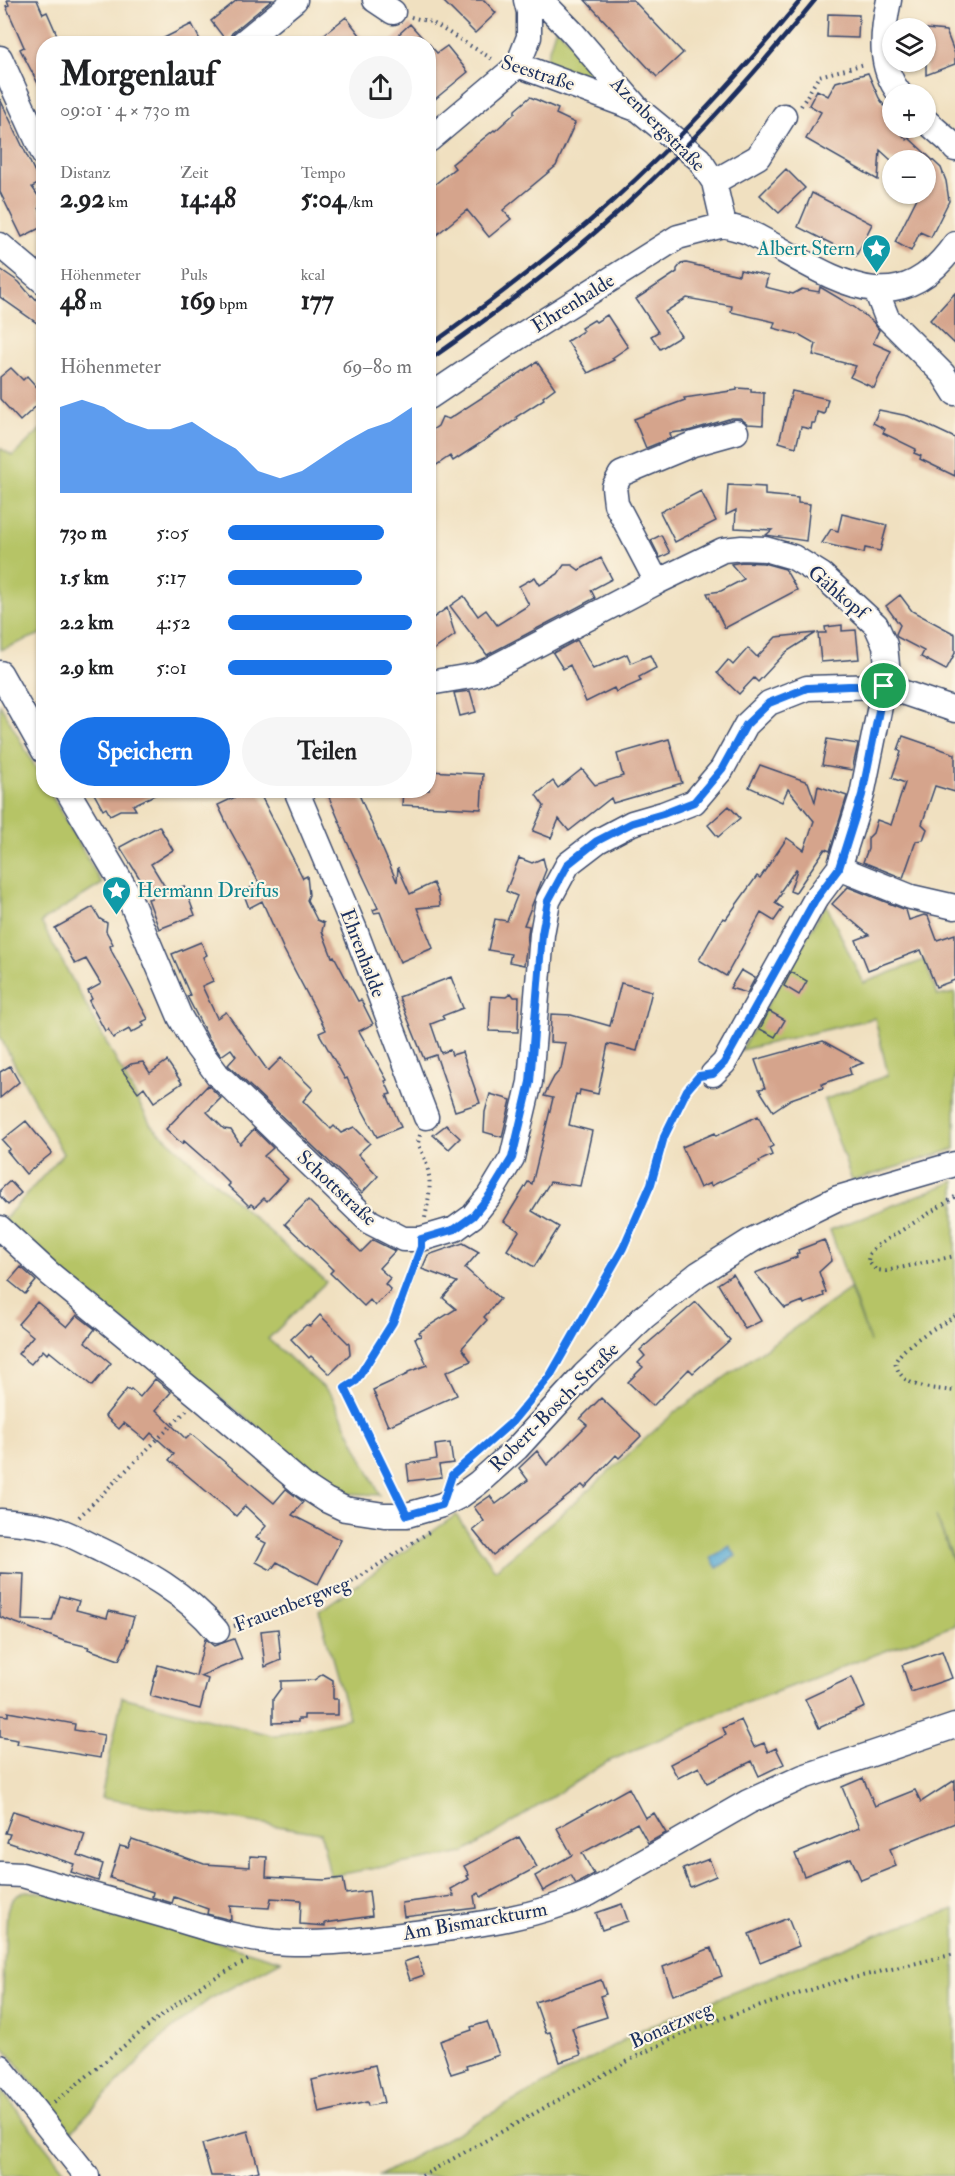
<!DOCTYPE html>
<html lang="de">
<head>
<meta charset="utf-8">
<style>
	:root { --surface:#fff; --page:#f6f6f6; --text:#202124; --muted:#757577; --accent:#1a73e8 }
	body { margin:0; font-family:"IM FELL Double Pica",serif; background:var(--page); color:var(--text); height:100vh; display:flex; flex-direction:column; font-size:22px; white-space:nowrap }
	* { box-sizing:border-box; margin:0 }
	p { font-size:20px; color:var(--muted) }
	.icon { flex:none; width:33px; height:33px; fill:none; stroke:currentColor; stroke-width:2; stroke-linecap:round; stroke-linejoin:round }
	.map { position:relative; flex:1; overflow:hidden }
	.side { position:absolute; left:36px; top:36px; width:400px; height:762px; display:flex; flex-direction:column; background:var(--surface); border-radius:24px; box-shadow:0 2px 4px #0004 }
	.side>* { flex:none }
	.tools { position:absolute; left:882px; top:18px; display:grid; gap:12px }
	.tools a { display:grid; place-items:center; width:54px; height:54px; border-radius:50%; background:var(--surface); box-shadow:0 2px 4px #0004; font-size:30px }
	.pin { position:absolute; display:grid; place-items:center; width:51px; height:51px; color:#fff; margin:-26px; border:3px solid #fff; border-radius:50%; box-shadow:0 2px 6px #0007 }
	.round { display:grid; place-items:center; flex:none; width:63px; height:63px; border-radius:32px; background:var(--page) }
	.overview { display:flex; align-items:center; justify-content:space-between; height:102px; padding:0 24px }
	h1 { font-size:33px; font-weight:700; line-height:45px }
	.metrics { display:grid; grid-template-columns:repeat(3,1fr); gap:9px; height:102px; padding:6px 24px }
	.metrics div { display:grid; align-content:center }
	.metrics b { font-size:26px; font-weight:700 }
	.metrics small { font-size:16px; font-weight:400 }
	.metrics p { font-size:16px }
	.chart { height:168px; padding:12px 24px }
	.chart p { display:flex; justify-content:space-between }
	.chart svg { width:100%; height:108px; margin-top:6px; fill:var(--accent); opacity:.7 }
	.action { display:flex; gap:12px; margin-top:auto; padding:12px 24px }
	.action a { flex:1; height:69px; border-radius:36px; background:var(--accent); color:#fff; font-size:24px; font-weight:700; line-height:69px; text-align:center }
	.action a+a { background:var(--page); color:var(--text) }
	ul { padding:0 24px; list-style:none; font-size:20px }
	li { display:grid; grid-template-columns:96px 72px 1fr; align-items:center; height:45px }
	li i { height:15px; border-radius:8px; background:var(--accent) }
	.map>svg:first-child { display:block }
	.green { fill:#b6c466; stroke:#687a62; stroke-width:1.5 }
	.water { fill:#56a8d1; stroke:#386c98; stroke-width:1.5 }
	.building { fill:#d5a48c }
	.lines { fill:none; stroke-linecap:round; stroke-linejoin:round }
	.minor-casing { stroke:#3b4a6d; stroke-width:27 }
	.path { stroke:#3b4a6d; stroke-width:4; stroke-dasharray:1.5 4.5; stroke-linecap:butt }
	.minor { stroke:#fff; stroke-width:24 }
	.rail { stroke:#1b2f5e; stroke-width:4.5 }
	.route-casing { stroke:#fff; stroke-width:12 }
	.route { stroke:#1a73e8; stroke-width:8 }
	.labels { text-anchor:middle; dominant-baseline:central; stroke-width:4.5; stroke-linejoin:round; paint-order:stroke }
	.street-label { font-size:20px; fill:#1b2f5e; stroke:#fcf5e5 }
	.culture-label { font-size:20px; fill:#0d838f; stroke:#fcf5e5; text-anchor:end }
</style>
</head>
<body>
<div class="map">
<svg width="955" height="2176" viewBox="0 0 955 2176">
	<rect width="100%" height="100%" fill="#fcf5e5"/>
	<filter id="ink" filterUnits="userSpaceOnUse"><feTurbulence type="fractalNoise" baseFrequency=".0167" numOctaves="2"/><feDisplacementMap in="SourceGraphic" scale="12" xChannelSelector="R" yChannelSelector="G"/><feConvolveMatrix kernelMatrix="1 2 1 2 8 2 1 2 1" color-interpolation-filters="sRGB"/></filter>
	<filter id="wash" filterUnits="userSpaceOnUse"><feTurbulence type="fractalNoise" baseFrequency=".008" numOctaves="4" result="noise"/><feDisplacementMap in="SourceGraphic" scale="24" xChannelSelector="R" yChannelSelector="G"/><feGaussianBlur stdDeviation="1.35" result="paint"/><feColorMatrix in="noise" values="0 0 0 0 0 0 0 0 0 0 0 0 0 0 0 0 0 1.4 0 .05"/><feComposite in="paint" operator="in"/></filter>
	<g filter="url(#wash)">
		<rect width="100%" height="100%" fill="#f0e0c0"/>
		<path class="green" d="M556 27 604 78 595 90 544 65Z
			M43 427V633L1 650 0 448 13 456Z
			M0 704 43 781 44 790 49 791 102 884 41 922 151 1125 326 1282 268 1339 331 1394 380 1495 341 1493 0 1224 63 1154 0 1037Z
			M826 904 863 983 924 960 938 996 955 993V1149L852 1181 824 1100 888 1075 875 1018 741 1050Z
			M955 1181V1563L936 1516 955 1567V1625L722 1712 607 1762 464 1853 330 1876 321 1833 101 1798 122 1697 275 1736 349 1718 319 1611 456 1515 495 1570 582 1496 674 1413 850 1289 870 1342 830 1230Z
			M27 1891 57 1894 281 1961 210 1999 163 2036 71 2131 0 2043 7 1911C11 1899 15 1895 27 1891Z
			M955 1909V2176H379L645 2028 885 1931Z
			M0 2089 69 2176H0Z"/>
		<path class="water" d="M730 1546 736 1556 717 1568 711 1558Z"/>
		<g id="blocks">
			<path class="building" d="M7 0H37L43 14 47 12 61 44H44V95L20 49 24 47 6 6 9 5Z
				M237 0H272L232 33 227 42 211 21Z
				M442 0H484L496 13 475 33Z
				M585 0H633L683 53 657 77Z
				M828 14 859 15 858 38 827 37Z
				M346 17 367 44H312Z
				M192 24 202 44H152Z
				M410 24 428 44H388Z
				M926 29 946 31 955 54V64L926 75Z
				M429 44 437 53 447 46 468 72 429 104Z
				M868 73 879 98 892 117V128H896L907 140 909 138 941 168 946 181 949 201 931 237 920 232 911 251 895 242 919 194H926V160H891L880 150 878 180 806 139 821 112 809 105 817 90 828 96 836 82Z
				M530 97 558 109 556 114 575 123 556 166 503 210 511 219 489 237 467 210 429 241V189L455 168 452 164 494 130 495 131 515 113V110Z
				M0 99 40 183 32 187 41 200 39 208 44 217V226L22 237 0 192Z
				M786 169 805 188 779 213 760 195Z
				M812 193 872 224 856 256 798 227Z
				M686 263 739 275 740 270 768 276 765 287 793 294 802 289 819 292 820 287 854 307 873 322 879 330 873 343 891 351 874 388 850 377 856 366 813 355 816 344 800 335 773 328 775 322 731 312 732 306 687 298 665 312 681 336 660 349 651 336 658 332 636 299 677 272V269L681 264Z
				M0 269 19 282 31 296 32 295 44 308V328L0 297Z
				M955 293V344L930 320Z
				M607 315 628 347 612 358 614 360 588 373 567 341 583 331 581 328 594 320 596 322Z
				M537 362 555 388 543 397 544 399 516 417 517 419 476 446 453 461 450 456 429 470V432L438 426 442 417 449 419Z
				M11 368 23 380 27 376 44 395V399L20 421 0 399V377Z
				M737 388 751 389V392L764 393 763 425 748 424 740 418H732L688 431 670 433 671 438 646 448 634 419 685 400 684 398 737 390Z
				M792 391 828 399 824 414 817 412 815 423H812L811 429 801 427 796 447 779 442Z
				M879 410 908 416 955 438V476L920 459 921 456 914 453 916 449 883 433 885 429 873 423Z
				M728 485 765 487V495L798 498V503L810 504 806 541 766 535 772 530 735 528 736 510 726 515Z
				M701 491 716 521 675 542 660 512Z
				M842 514 887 525 880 551 865 548 864 553 822 543 831 529 838 531Z
				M661 535 670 553 660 558 651 540Z
				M601 558 612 579 591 590 595 598 487 655 450 606 464 596 478 616 486 610 497 625 529 605 519 586 535 577 540 585 558 574 564 565H572L579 570Z
				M742 562 763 563 785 569 797 590 725 628 707 593 721 591 744 579 731 564Z
				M900 595 912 611 955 634V653L946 670 921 657 924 651 897 637 896 634 900 625 886 606Z
				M447 608 455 635 429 653V621Z
				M842 625V631L856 630 859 659 821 662 818 633H826L825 627Z
				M816 633 786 652 758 682 754 678 739 694 717 673 728 660 733 665 748 648 757 657 776 637Z
				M577 640 593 669 627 654 631 663 650 655 656 668 639 677 641 681 616 692 614 688 586 702 570 665 563 669 553 653Z
				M470 691 476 712 460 716 454 693Z
				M903 736 955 754V792L935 786 922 824 927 829 923 840 916 841 903 878 863 862 868 849V838L873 833 877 820 891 825 905 783 892 778 901 752 898 750Z
				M669 739 682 783 613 803 611 798 569 831 559 819 551 838 533 831 544 806 536 795 553 781 558 788 582 769 595 785 623 776 617 754Z
				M827 739 858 744 852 770 822 765Z
				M760 765 808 782 815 802 818 786 847 796 830 851 825 849 795 893 790 891 797 870 796 869 780 892 782 893 775 903 783 908 774 921 761 913 726 976 699 960 723 918 726 919 757 876 760 878 787 838 804 850 814 821 788 789 782 802 749 787Z
				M429 771 483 774 481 809 402 805 403 790H429Z
				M92 790H165L133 805 136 810H120L110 815 106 808 103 810Z
				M250 790H258L303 878 307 876 309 895 307 900 317 920 324 923 322 931 332 957 334 956 358 1001 361 1000 373 1024 359 1031 387 1080 385 1081 391 1094 387 1095 401 1127 377 1137 356 1098 347 1078 345 1079 319 1033 326 1030 284 950 262 901 249 908 243 892 259 883 258 881 229 828 218 805Z
				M326 790H357L397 882 398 867 410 894 433 883 439 897 440 906 417 908 433 948 400 962 380 912 374 913 373 910 378 908 342 831 343 830Z
				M729 806 740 818 718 837 708 825Z
				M159 826 173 850 151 864 168 892 184 886 195 915 159 929 148 899 152 898 120 847Z
				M519 858 532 863 543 858 546 870 524 925 529 926 524 965 509 962 511 954 488 950 495 919 507 921 517 896 506 891Z
				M848 887 906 910 909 920 924 915 928 916 937 940 955 934V980L936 987 921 950 868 970 856 940 869 935 832 904Z
				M93 907 100 919 107 923 106 931 113 944 110 946 112 952 148 1019 142 1022 144 1026 131 1033 129 1029 113 1038 108 1029 105 1031 89 1001 92 999 88 991 101 984 86 959 75 964 55 928Z
				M201 942 207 955 203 957 213 981 202 986 217 1018 226 1012 268 1071 281 1058 313 1089 303 1101 331 1129 334 1126 341 1133 354 1127 370 1143 358 1154 378 1176 362 1193 228 1065 236 1056 231 1049 221 1056 209 1039 187 996 190 995 172 954Z
				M741 970 755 978 747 993 730 988Z
				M791 972 807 981 799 995 784 986Z
				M451 977 463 1008 442 1016 444 1019 431 1024 441 1053 450 1050 452 1055 462 1052 480 1103 455 1111 436 1055 424 1059 399 997Z
				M621 983 652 991 637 1051 608 1044 598 1094 580 1090 579 1095 576 1094 569 1125 592 1131 580 1186 550 1182 532 1211 559 1227 534 1267 507 1250 519 1231 504 1221 528 1182 532 1184 553 1098 544 1096 554 1077 561 1069 566 1043 550 1042 551 1014 571 1015 610 1026Z
				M511 993 514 997H519L518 1032 489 1031 491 996 506 997Z
				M769 1011 785 1020 775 1037 760 1029Z
				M823 1041 863 1063 849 1068 851 1074 822 1084 823 1088 791 1099 773 1111 759 1089 765 1088 755 1060Z
				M167 1061 182 1083 154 1102 144 1087 138 1092 122 1070 131 1064 143 1062 150 1073Z
				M10 1066 19 1082 0 1098V1072Z
				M208 1085 221 1098 207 1112 224 1129 231 1130 240 1144 254 1129 273 1148 264 1156 288 1179 267 1201 264 1198 255 1207 251 1204 249 1206 241 1198 228 1186 230 1184 208 1162 184 1141 182 1144 166 1129Z
				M490 1094 511 1100 502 1137 484 1132 485 1112Z
				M758 1116 773 1146 769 1148 772 1155 759 1161 760 1163 711 1186 710 1183 700 1188 682 1147 715 1133 716 1136Z
				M26 1121 52 1153 26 1174 7 1151 10 1149 2 1140Z
				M446 1125 460 1138 449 1149 433 1135Z
				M10 1181 21 1193 8 1205 0 1196V1190Z
				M308 1200 361 1252 373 1240 395 1251 379 1268 390 1278 385 1284 391 1290 375 1306 370 1300 364 1306 330 1273 333 1270 325 1262 285 1224Z
				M824 1240 832 1260 819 1272 826 1292 823 1293 824 1296 804 1304 803 1301 785 1308 755 1273 797 1257 796 1254 799 1253 798 1250Z
				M463 1243 479 1252 465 1268 500 1299 484 1317 487 1320 462 1348 471 1361 446 1372 457 1395 388 1426 373 1390 408 1374V1372L427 1365 415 1338 421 1336 419 1332 456 1309 443 1298 457 1282 422 1269 428 1255Z
				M21 1267 36 1281 25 1294 9 1281Z
				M733 1274 761 1321 745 1329 718 1284Z
				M37 1302 67 1327 77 1315 95 1329 85 1342 111 1363 92 1386 49 1351 47 1354 43 1350 31 1364 18 1354 33 1336 18 1324Z
				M696 1302 730 1340 693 1373 689 1369 653 1406 628 1382 643 1367 638 1363 645 1356 640 1350Z
				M320 1315 349 1344 350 1354 330 1374 311 1356 309 1358 291 1339 306 1325 310 1326Z
				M155 1379 171 1392 156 1410 186 1439 191 1434 274 1503 286 1489 303 1502 292 1515 341 1540 318 1584 277 1562 271 1570 256 1562 266 1543 256 1538 266 1526 245 1506 236 1516 169 1460 174 1454 151 1433 145 1440 124 1423 119 1429 105 1416 127 1389 130 1391 131 1389 140 1397Z
				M601 1398 641 1436 619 1458 616 1455 585 1488 582 1485 493 1555 473 1530 484 1521 474 1507 490 1496 496 1504 528 1480 519 1468 537 1451 547 1465 587 1425 580 1419Z
				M450 1443 453 1463 439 1465 441 1477 409 1481 407 1464 437 1459 435 1445Z
				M0 1573 24 1574 22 1620 52 1621 60 1596 79 1601 76 1610 107 1618 109 1611 134 1617 127 1639H129L119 1660 88 1649 89 1647 64 1641 0 1617Z
				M278 1629 281 1660 265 1667 261 1631Z
				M205 1639 214 1646 234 1639 242 1659 200 1676 208 1679 200 1709 150 1696 158 1665 196 1676Z
				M942 1651 952 1678 911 1692 902 1665Z
				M323 1674 333 1680V1699H338V1715H304V1719H298V1722L273 1723V1699L281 1688V1681L314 1680Z
				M852 1677 865 1707 819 1728 805 1699Z
				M8 1712 75 1724 74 1730 104 1735 100 1758 17 1744 18 1740 0 1737V1715L8 1716Z
				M741 1720 754 1747 764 1743 768 1752 776 1748 784 1764 759 1776 752 1761 707 1783 699 1767 678 1778 670 1764 726 1735 723 1728Z
				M863 1778 875 1806 915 1790 921 1802 955 1780V1823L890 1849 896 1866 861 1880 851 1858 804 1876 795 1854 859 1828 842 1787Z
				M629 1788 645 1818 654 1813 666 1833 648 1843 637 1823 582 1853 594 1874 576 1884 571 1875 543 1891 535 1876 572 1855 557 1828Z
				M13 1811 85 1834 78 1855 103 1864 98 1881 71 1872 74 1864 7 1842 10 1834 5 1833Z
				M519 1837 537 1867 481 1897 479 1893 474 1896 476 1908 404 1917 402 1903 454 1896 451 1889 469 1879 467 1876 469 1875 464 1866Z
				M132 1839 204 1864 250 1867V1856L267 1857 266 1877 324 1880 343 1878 346 1894 369 1891 372 1916 325 1923V1926L300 1924 301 1900 271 1898 269 1908 230 1906 231 1920 207 1914 208 1909 174 1897 172 1903 152 1897 153 1892 110 1878 120 1846 128 1848Z
				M709 1859 716 1876 690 1887 683 1869Z
				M622 1904 628 1921 602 1930 596 1913Z
				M788 1918 799 1946 760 1962 749 1934Z
				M711 1948 722 1976 673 1995 663 1967Z
				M418 1957 424 1975 410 1980 404 1962Z
				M601 1980 606 1994 600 1996 607 2017 572 2028 581 2055 560 2062 550 2032 546 2033 535 2002Z
				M487 2022 499 2055 466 2066 467 2069 451 2074 440 2041 472 2030 471 2027Z
				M375 2065 384 2103 368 2106 367 2102 319 2113 312 2080Z
				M248 2131 259 2171 240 2176H211L202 2144Z"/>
		</g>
	</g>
	<g filter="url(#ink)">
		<use href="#blocks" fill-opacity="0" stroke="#3b4a6d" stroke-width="1.5"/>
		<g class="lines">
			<defs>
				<path id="minor" d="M375 0 393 12
					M541 0 573 33 639 110 699 159 714 182 724 225C733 228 742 229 750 233 822 268 892 334 955 244
					M889 0C882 33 878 67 900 94
					M241 44 295 0
					M0 58 44 155
					M518 65 634 108
					M926 121 950 142 955 149
					M429 140 518 65 529 37V12L526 0
					M714 182 758 157 784 116
					M0 245 44 282
					M876 290 887 318 943 374 955 393
					M429 397 509 343 678 237 724 225
					M657 582 616 504 614 487 621 474 693 444 736 432
					M0 673 44 751
					M429 683 477 675 491 669 657 582 723 550 742 548 765 549 793 557 822 575 876 625 885 645 887 665 884 686 862 795 839 868 815 900 724 1063 713 1074
					M67 790 126 890 180 1017 197 1047 217 1074 370 1222 403 1239H421L455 1229 473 1216 489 1196 512 1158 530 1082 542 934 548 901 568 864 598 841 632 823 663 814 694 802 722 769 746 725 769 703 807 688 884 686 955 710
					M296 790 355 930 426 1117
					M839 868 911 897 955 907
					M0 1228 50 1274 200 1397 303 1485 326 1500 345 1509 384 1515H407L442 1505 460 1496 478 1483 517 1448 584 1375 644 1317 698 1274 752 1240 838 1198 955 1164
					M0 1521C21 1523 43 1524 63 1532 76 1537 88 1544 101 1550 144 1571 186 1593 217 1631
					M0 1874 22 1875C70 1889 118 1902 166 1916 199 1926 232 1937 267 1941 316 1947 368 1939 416 1933 475 1925 534 1918 588 1894L748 1802 803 1777 955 1726
					M0 2067 87 2176"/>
			</defs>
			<use href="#minor" class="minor-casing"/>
			<path class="path" d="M411 17 431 22 494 60
				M801 106 819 76 865 64
				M420 1135 418 1143C432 1174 432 1184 425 1218
				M955 1197 875 1247 869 1254 868 1261 876 1270 886 1271 955 1256
				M955 1316C935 1329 907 1341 895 1362 901 1389 931 1388 955 1391
				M537 1392 550 1376 623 1248 651 1184 664 1137 687 1090 694 1082
				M397 1496 345 1388 356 1381 393 1322 416 1260
				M79 1517 187 1410
				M234 1626 341 1589 429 1532
				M54 2103 163 2014 205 1983 248 1960
				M422 2176 639 2055 687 2032 727 2017 832 1983 955 1954"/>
			<use href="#minor" class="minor"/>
			<path class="rail" d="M429 346C485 306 539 265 591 220 667 154 737 78 801 0
				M429 360C488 319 545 276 599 229 678 160 749 81 815 0"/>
		</g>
	</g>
	<g class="lines" filter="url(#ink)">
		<defs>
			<path id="route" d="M849 686H884L862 795 839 868 815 900 724 1063 713 1074 699 1076 687 1090 664 1137 651 1184 623 1248 550 1376 512 1422 452 1475 442 1505 407 1515 345 1388 356 1381 393 1322 421 1247V1239L455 1229 473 1216 489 1196 512 1158 530 1082 542 934 548 901 568 864 597 841 632 823 663 814 694 802 722 769 746 725 769 703 807 688Z"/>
		</defs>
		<use href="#route" class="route-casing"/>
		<use href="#route" class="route"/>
	</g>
	<defs>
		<symbol id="sight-pin" viewBox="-11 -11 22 30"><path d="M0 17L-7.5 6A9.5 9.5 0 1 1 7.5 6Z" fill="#0f9aa8" stroke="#fcf5e5"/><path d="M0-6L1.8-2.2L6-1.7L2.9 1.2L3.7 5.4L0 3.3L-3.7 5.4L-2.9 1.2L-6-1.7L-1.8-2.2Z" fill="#fff"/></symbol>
	</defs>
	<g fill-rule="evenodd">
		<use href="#sight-pin" x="860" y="232" width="33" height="45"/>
		<use href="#sight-pin" x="100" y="874" width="33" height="45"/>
	</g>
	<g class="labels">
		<g class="street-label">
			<text transform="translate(538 73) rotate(18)">Seestraße</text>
			<text transform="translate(658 124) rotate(45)">Azenbergstraße</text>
			<text transform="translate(573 303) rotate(-32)">Ehrenhalde</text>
			<text transform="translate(838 592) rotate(40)">Gähkopf</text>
			<text transform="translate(363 953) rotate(69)">Ehrenhalde</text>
			<text transform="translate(337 1188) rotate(43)">Schottstraße</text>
			<text transform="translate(554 1407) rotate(-45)">Robert-Bosch-Straße</text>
			<text transform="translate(292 1604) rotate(-21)">Frauenbergweg</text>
			<text transform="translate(475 1921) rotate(-10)">Am Bismarckturm</text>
			<text transform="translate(671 2025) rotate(-24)">Bonatzweg</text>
		</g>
		<g class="culture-label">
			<text x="855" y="248">Albert Stern</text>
			<text x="137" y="890" text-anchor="start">Hermann Dreifus</text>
		</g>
	</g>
</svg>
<div class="tools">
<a><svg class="icon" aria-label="layers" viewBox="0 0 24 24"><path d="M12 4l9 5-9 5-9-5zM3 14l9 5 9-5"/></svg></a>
<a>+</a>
<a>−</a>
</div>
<div class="pin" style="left:884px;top:686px;background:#1e9e55"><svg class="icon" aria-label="arrive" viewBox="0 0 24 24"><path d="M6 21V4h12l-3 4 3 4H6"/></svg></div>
<section class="side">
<div class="overview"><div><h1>Morgenlauf</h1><p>09:01 · 4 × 730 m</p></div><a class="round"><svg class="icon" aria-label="share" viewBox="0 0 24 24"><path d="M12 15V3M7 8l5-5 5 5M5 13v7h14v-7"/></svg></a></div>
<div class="metrics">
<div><p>Distanz</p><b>2.92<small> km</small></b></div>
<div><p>Zeit</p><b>14:48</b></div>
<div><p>Tempo</p><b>5:04<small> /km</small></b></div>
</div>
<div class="metrics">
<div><p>Höhenmeter</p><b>48<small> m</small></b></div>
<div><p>Puls</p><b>169<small> bpm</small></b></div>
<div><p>kcal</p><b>177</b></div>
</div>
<div class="chart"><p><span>Höhenmeter</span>69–80 m</p>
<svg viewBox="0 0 160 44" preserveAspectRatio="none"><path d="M0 44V9L10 6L20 9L30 15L40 18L50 18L60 15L70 21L80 26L90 35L100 38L110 35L120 29L130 23L140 18L150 15L160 9V44z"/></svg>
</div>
<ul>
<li><b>730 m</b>5:05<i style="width:85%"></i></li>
<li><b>1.5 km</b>5:17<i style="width:73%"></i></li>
<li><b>2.2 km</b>4:52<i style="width:100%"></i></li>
<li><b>2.9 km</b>5:01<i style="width:89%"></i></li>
</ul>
<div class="action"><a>Speichern</a><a>Teilen</a></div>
</section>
</div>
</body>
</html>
